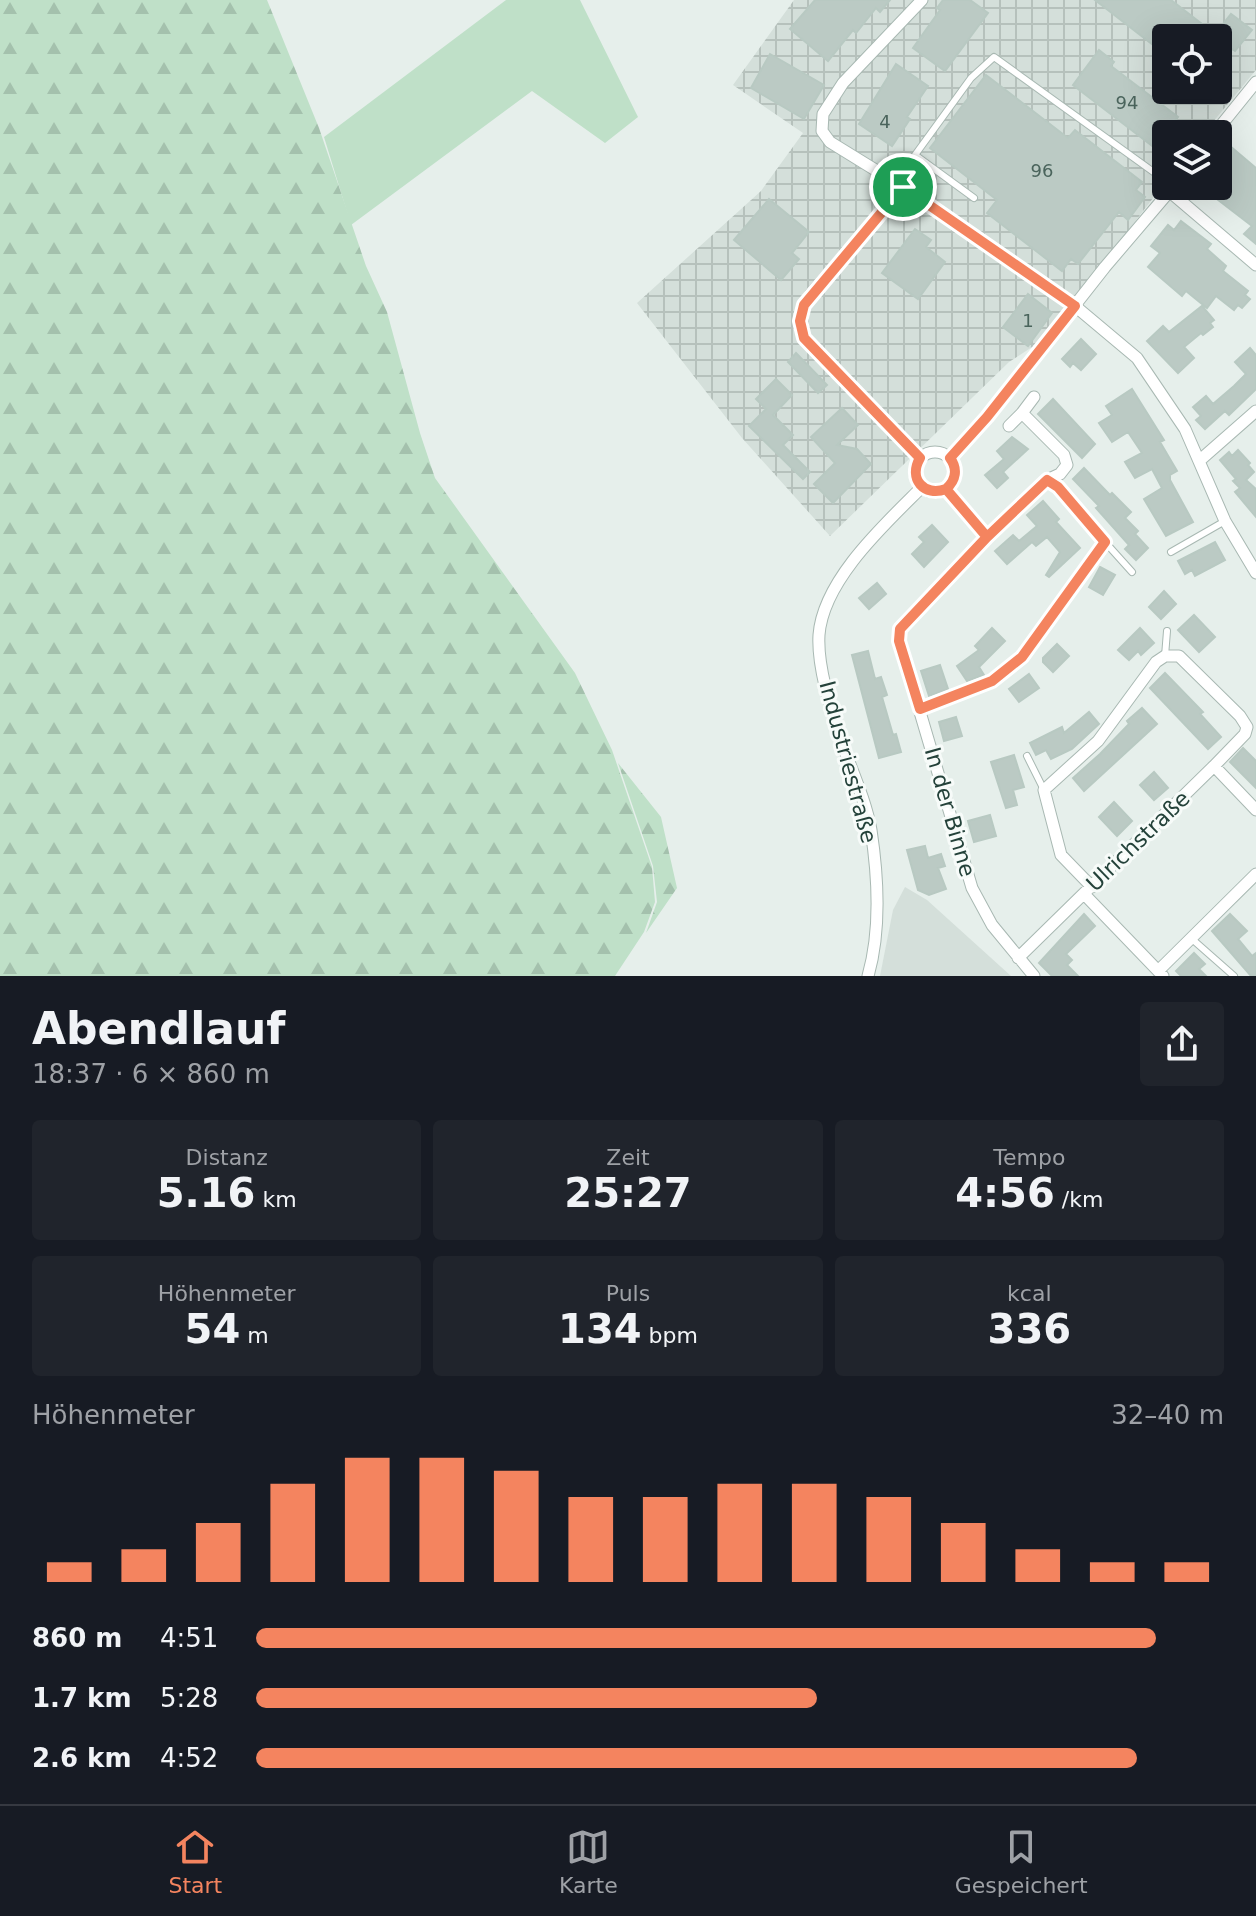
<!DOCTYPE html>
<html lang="de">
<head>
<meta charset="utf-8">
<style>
	:root { --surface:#171b24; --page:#20242c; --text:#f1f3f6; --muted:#9ea1a6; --line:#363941; --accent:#f4845f }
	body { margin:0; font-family:"DejaVu Sans",sans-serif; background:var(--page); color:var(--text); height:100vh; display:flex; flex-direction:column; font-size:30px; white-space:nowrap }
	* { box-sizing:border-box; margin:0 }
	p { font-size:26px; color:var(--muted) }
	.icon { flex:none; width:44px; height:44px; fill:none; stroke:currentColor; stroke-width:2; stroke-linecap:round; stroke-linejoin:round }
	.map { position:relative; height:976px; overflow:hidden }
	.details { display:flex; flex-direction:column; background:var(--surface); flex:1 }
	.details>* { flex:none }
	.tools { position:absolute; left:1152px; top:24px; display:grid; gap:16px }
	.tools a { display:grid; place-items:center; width:80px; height:80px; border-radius:8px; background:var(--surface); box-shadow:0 8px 32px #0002; font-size:40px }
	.pin { position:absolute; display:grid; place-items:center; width:68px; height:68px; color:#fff; margin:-34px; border:4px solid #fff; border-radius:50%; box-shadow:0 2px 8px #0007 }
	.round { display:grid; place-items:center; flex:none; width:84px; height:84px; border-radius:8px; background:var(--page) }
	.head { display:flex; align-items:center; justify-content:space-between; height:136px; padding:0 32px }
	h1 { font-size:44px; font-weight:700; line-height:60px }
	.figures { display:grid; grid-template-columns:repeat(3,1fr); gap:12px; height:136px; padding:8px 32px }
	.figures div { display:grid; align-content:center; border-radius:8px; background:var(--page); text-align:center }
	.figures b { font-size:40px; font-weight:700 }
	.figures small { font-size:22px; font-weight:400 }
	.figures p { font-size:22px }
	.chart { height:224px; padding:16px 32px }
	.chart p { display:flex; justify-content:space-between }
	.chart svg { width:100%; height:144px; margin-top:8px; stroke:var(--accent); stroke-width:6 }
	ul { padding:0 32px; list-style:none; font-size:26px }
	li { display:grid; grid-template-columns:128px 96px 1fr; align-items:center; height:60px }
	li i { height:20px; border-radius:10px; background:var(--accent) }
	.tabs { display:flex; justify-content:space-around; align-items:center; height:112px; border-top:2px solid var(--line); background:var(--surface); font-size:22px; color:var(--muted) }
	.tabs a { display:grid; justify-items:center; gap:4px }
	.tabs .selected { color:var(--accent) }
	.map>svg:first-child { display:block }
	.built { fill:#d4dfda }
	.industrial { fill:url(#industrial-grid); fill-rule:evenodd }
	.green { fill:#bfe0c8 }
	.forest { fill:url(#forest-firs) }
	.building { fill:#bbcac4; stroke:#b8c9c2; stroke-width:2 }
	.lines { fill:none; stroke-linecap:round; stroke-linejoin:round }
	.service-casing { stroke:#a8b8b2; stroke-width:8 }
	.minor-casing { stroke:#a8b8b2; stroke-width:13 }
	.service { stroke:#fff; stroke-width:6 }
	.minor { stroke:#fff; stroke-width:11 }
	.route-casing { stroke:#fff; stroke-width:16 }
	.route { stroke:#f4845f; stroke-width:10 }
	.labels { text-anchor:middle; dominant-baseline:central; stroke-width:6; stroke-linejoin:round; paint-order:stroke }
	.number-label { font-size:18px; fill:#4a645c }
	.street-label { font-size:22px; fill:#24423a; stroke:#f7fbf9 }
</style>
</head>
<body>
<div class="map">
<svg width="1256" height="976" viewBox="0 0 1256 976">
	<defs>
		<pattern id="industrial-grid" width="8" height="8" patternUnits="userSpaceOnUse" patternTransform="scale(2)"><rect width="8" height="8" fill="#d4dfda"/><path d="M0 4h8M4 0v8" fill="none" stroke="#b6c1bc"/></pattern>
		<pattern id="forest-firs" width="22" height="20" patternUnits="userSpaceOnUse" patternTransform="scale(2)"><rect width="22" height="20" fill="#bfe0c8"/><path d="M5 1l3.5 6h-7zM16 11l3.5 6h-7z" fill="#a4c1ad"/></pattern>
	</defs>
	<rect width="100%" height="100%" fill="#e6efeb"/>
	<path class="built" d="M905 887 927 900 1011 976H880L893 910Z"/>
	<path class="industrial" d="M794 0H1256V70L1203 134H1166V181L1046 338 1009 362 830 536 742 438 637 303 761 191 803 133 733 85ZM1166 38H1218V90H1166Z"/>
	<path class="green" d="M506 0H580L638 117 605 143 532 91 351 225 324 137Z"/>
	<path class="forest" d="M0 0H267L319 128 366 266 387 312 420 433 435 478 575 673 612 750 652 867 655 902 644 932 615 976H0Z
		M618 763 661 817 677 888 646 933 657 902 653 866Z"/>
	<path class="building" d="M815 0H890L880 12 876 8 856 33 853 30 828 61 790 29Z
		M943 0H970L988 13 945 71 913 48 940 10 937 8Z
		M1095 0H1171L1215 34 1231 14 1252 30 1235 51 1232 49 1218 67V38H1166V55Z
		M1099 50 1114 62 1111 66 1178 117 1155 148 1073 85Z
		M770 54 824 85 804 119 751 88Z
		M896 64 928 86 907 117 910 119 892 146 859 124Z
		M986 75 1068 138 1075 130 1142 182 1136 190 1145 197 1128 220 1119 212 1078 264 1071 259 1062 271 987 213 997 200 930 148Z
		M1230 146 1256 168V244L1244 234 1252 226 1200 186H1218V160Z
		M769 199 809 232 792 253 799 259 781 280 734 240Z
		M1181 221 1211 244 1207 249 1226 266 1223 271 1248 291 1245 295 1250 299 1242 308 1238 305 1234 310 1216 296 1207 308 1186 291 1182 296 1148 267 1160 253 1151 246 1168 225 1174 230Z
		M915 229 931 240 926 247 945 262 918 299 882 273Z
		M1028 294 1052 313 1028 346 1003 327Z
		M1202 306 1214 320 1210 323 1213 327 1203 335 1201 333 1184 347 1194 358 1178 373 1147 341 1163 326 1169 332Z
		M1081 339 1096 354 1081 370 1073 363 1070 367 1062 359Z
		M1250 348 1256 355V389L1229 415 1225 411 1205 429 1196 420 1201 416 1193 407 1206 396 1213 404 1234 386 1246 374 1235 362Z
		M796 353 827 385 818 393 788 362Z
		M776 379 792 395 773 415 793 435 783 445 810 472 803 479 749 426 766 409 756 399Z
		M1132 389 1164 440 1160 442 1177 471 1170 475V480L1193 522 1166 536 1144 499 1162 488 1152 469 1135 478 1125 462 1142 453 1128 432 1112 442 1099 423 1112 415 1106 406Z
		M1053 399 1095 444 1082 458 1038 414Z
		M842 408 858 425 837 445 857 449 871 464 833 503 814 484 835 463 811 437Z
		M1012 437 1028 449 1003 472 1008 478 997 488 985 475 1004 459 997 451Z
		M1238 450 1250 463 1248 465 1254 472 1246 480 1256 489V517L1235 492 1240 488 1233 481 1236 479 1220 460 1229 452 1232 456Z
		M1084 468 1110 495 1112 493 1131 512 1125 518 1138 531 1135 534 1148 548 1136 560 1125 549 1129 545 1096 508 1099 506 1073 479Z
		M1043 501 1059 519 1056 522 1080 548 1049 577 1046 575 1060 552 1047 537 1036 546 1032 542 1007 564 995 551 1013 535 1019 541 1037 526 1027 515Z
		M932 525 948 542 924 567 912 554 924 542 919 537Z
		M1215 542 1225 560 1195 576 1192 570 1185 574 1178 561Z
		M1100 567 1115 575 1103 595 1089 587Z
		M877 583 886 594 869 609 859 598Z
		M1164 591 1176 604 1161 619 1149 607Z
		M1194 615 1215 637 1199 652 1178 630Z
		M992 628 1005 641 979 667 984 675 967 681 957 666 979 650 975 646Z
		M1140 628 1154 643 1141 655 1138 651 1129 660 1118 650Z
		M1057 644 1069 656 1053 672 1043 662V658Z
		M868 651 875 679 881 677 887 695 882 697 893 735 896 734 901 752 879 758 852 655Z
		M940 665 948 689 929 696 921 671Z
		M1165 673 1203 712 1200 714 1221 737 1208 749 1150 688Z
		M1029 674 1039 688 1019 702 1009 689Z
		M1142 708 1157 724 1084 791 1073 778 1100 754 1129 724 1127 721Z
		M1089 712 1099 724 1072 749 1051 759 1046 750 1036 755 1030 743 1062 727 1064 733Z
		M956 717 962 736 944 741 939 722Z
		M1243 748 1256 761V788L1230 762Z
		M1014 755 1024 787 1013 790 1017 805 1006 808 991 762Z
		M1154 772 1168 788 1154 800 1140 785Z
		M1114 802 1132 821 1117 836 1099 817Z
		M990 815 996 836 974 842 968 821Z
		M925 846 928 858 941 854 945 866 938 868 946 889 929 895 918 890 907 850Z
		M1084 914 1095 926 1066 954 1072 960 1067 965 1078 976H1052L1039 963Z
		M1230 914 1247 931 1238 939 1252 956 1256 953V976H1251L1212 931Z
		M1194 953 1205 964 1199 969 1206 976H1181L1176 971Z"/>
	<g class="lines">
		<defs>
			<path id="service" d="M974 198 915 155 971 78 994 57 1166 181
				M1105 542 1132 572
				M1171 552 1225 521
				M1165 656 1167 631
				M1027 756 1044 790
				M1192 939 1234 976"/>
			<path id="minor" d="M922 0 843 83 823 114 822 131 830 142 903 187 1075 306 1137 358 1185 429 1225 521 1256 573
				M1214 134 1256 82
				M903 187 811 294 804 305 800 321 804 338 920 458
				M1169 191 1256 265
				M1009 426 1022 413
				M915 472a20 20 0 1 1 40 0a20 20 0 1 1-40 0Z
				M950 458 987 417 1105 267 1174 186
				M1199 461 1256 411
				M946 489 987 537 908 619 900 629 899 641 972 888 992 925 1034 976
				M987 537 1047 480 1060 474 1067 465 1064 455 1022 413 1034 397
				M920 709 992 681 1022 657 1105 542 1058 487 1047 480
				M1092 887 1061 855 1044 790 1098 741 1156 662 1165 656H1179L1240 716 1247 727 1245 734 1214 766
				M1084 894 1163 976
				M1018 958 1214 766 1256 810
				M1158 971 1256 874
				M868 976C881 931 878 876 871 830 866 801 852 771 842 743 832 712 817 668 819 635 823 580 885 524 922 487"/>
		</defs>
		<use href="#service" class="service-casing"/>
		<use href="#minor" class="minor-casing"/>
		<use href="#service" class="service"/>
		<use href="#minor" class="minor"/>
	</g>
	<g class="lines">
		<defs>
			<path id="route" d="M903 187 804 305 800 321 804 338 920 458C908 479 924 497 946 489L987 537 1047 480 1058 487 1105 542 1022 657 992 681 920 709 899 641 900 629 987 537 946 489C956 480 958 469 950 458L987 417 1075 306 903 187"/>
		</defs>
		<use href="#route" class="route-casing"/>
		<use href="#route" class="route"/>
	</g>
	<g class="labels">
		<g class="number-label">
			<text x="1127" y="102">94</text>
			<text x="885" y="121">4</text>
			<text x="1042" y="170">96</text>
			<text x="1028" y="320">1</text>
		</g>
		<g class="street-label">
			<text transform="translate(848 762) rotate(75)">Industriestraße</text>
			<text transform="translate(950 812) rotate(74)">In der Binne</text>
			<text transform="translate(1138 841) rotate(-44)">Ulrichstraße</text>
		</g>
	</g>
</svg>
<div class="tools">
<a><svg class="icon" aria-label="locate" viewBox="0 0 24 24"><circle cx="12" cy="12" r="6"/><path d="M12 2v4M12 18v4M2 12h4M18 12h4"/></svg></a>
<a><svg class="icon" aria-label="layers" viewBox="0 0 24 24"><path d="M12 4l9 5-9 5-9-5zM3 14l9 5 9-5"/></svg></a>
</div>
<div class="pin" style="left:903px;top:187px;background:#1e9e55"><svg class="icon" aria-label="arrive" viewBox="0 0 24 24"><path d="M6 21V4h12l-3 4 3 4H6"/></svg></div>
</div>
<section class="details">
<div class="head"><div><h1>Abendlauf</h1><p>18:37 · 6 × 860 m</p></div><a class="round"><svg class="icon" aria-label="share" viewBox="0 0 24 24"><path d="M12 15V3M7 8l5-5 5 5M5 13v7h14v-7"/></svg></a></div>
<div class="figures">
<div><p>Distanz</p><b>5.16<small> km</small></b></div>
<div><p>Zeit</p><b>25:27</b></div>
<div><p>Tempo</p><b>4:56<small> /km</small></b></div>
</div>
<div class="figures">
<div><p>Höhenmeter</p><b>54<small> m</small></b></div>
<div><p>Puls</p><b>134<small> bpm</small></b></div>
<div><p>kcal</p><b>336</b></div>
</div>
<div class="chart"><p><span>Höhenmeter</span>32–40 m</p>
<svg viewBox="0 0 160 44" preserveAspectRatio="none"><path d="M5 44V38M15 44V34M25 44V26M35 44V14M45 44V6M55 44V6M65 44V10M75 44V18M85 44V18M95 44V14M105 44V14M115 44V18M125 44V26M135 44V34M145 44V38M155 44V38"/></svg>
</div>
<ul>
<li><b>860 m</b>4:51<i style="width:93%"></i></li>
<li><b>1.7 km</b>5:28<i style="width:58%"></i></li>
<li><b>2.6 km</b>4:52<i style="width:91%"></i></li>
</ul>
</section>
<nav class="tabs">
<a class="selected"><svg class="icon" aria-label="home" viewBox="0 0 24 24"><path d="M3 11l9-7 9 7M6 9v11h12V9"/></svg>Start</a>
<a><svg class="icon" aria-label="map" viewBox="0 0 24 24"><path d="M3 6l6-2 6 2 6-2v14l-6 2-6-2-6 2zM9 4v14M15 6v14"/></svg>Karte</a>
<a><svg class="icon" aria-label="saved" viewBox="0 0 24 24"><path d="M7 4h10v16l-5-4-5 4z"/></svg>Gespeichert</a>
</nav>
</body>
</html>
